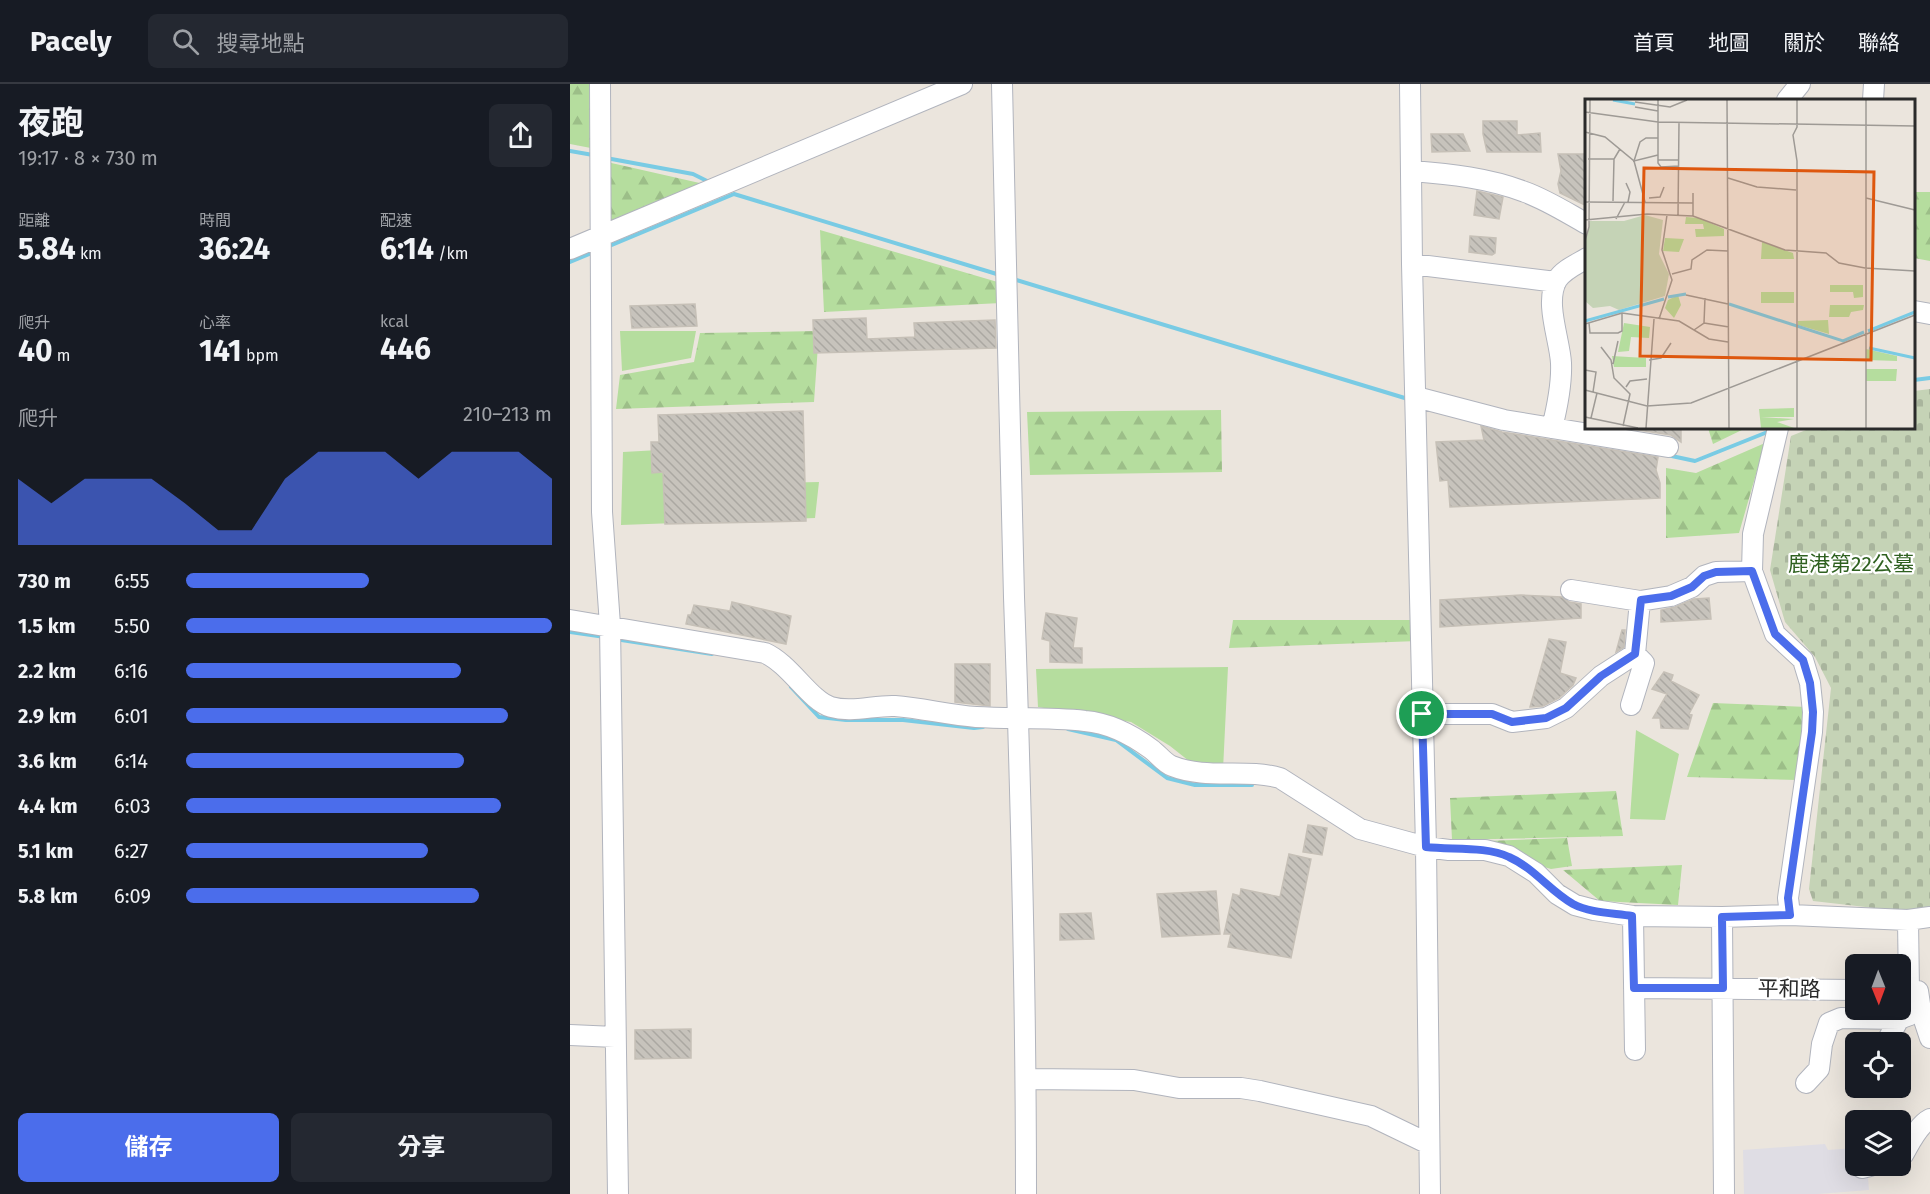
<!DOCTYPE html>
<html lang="zh-TW">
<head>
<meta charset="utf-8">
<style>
	:root { --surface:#171b24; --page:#242831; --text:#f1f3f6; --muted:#9ea1a6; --line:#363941; --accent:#4b6deb }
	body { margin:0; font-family:"Fira Sans","Noto Sans TC",sans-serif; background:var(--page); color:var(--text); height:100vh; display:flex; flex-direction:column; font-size:22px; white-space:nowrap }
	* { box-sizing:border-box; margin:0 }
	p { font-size:20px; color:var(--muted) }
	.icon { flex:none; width:33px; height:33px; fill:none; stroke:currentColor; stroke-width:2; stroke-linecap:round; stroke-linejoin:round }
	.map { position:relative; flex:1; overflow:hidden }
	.drawer { display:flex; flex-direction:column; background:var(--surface); width:570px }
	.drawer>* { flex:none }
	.needle { width:39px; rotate:179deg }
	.fabs { position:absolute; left:1275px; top:870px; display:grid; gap:12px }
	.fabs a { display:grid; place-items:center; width:66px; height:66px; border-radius:9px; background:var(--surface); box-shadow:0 6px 24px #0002; font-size:30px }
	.pin { position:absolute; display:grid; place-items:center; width:51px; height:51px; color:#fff; margin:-26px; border:3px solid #fff; border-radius:50%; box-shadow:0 2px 6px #0007 }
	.round { display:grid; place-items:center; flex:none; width:63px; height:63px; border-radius:9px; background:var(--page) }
	.head { display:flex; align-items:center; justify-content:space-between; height:102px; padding:0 18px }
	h1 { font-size:33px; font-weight:700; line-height:45px }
	.stats { display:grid; grid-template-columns:repeat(3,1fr); gap:9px; height:102px; padding:6px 18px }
	.stats div { display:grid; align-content:center }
	.stats b { font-size:30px; font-weight:700 }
	.stats small { font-size:16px; font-weight:400 }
	.stats p { font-size:16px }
	.chart { height:168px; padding:12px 18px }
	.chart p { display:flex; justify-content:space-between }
	.chart svg { width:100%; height:108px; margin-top:6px; fill:var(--accent); opacity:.7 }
	.button { display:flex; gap:12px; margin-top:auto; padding:12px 18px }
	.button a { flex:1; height:69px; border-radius:9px; background:var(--accent); color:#fff; font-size:24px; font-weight:700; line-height:69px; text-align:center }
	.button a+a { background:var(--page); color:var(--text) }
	ul { padding:0 18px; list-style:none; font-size:20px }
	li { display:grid; grid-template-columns:96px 72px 1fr; align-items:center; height:45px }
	li i { height:15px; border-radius:8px; background:var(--accent) }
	header { display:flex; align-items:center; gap:36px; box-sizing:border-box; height:84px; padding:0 30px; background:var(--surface); border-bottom:2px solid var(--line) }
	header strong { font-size:28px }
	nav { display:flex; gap:33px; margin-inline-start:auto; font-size:21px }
	.search { width:420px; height:54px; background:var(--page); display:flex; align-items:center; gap:15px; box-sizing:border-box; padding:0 21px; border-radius:9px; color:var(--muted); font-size:22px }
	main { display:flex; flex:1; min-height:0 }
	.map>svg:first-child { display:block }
	.industrial { fill:#dfdde4 }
	.grass { fill:#b5dd9e }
	.forest { fill:url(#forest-firs) }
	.cemetery { fill:url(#cemetery-stones) }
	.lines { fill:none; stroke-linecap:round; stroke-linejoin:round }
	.stream { stroke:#79cbe4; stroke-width:4 }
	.building { fill:url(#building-back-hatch); stroke:#c6c0b7; stroke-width:1.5 }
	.minor-casing { stroke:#b1b4bd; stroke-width:22 }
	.minor { stroke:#fff; stroke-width:20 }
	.route-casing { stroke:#fff; stroke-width:12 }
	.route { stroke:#4b6deb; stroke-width:8 }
	.labels { text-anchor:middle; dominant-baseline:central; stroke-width:4.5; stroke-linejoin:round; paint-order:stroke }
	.park-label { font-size:21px; fill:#2f6120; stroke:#fff }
	.street-label { font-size:21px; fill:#2a2a2a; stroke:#fff }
	.inset-river { fill:none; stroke:#79cbe4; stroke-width:3 }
	.inset-road { fill:none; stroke:#9e9a95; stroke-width:1.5 }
	.view { fill:#de570e; fill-opacity:0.15; stroke:#de570e; stroke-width:3 }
	.inset-edge { fill:none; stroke:#2a2a2a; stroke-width:3 }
</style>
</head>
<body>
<header>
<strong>Pacely</strong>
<div class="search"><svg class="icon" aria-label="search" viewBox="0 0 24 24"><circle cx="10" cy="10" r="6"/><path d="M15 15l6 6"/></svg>搜尋地點</div>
<nav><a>首頁</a><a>地圖</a><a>關於</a><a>聯絡</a></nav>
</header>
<main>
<section class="drawer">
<div class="head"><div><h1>夜跑</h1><p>19:17 · 8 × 730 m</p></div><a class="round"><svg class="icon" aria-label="share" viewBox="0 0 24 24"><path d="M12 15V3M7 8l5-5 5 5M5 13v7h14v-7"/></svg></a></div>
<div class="stats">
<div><p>距離</p><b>5.84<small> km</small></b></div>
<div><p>時間</p><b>36:24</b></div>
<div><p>配速</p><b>6:14<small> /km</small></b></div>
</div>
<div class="stats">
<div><p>爬升</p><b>40<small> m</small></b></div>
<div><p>心率</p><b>141<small> bpm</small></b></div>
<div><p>kcal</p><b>446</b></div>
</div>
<div class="chart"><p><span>爬升</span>210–213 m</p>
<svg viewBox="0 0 160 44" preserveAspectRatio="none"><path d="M0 44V17L10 27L20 17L30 17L40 17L50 27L60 38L70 38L80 17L90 6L100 6L110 6L120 17L130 6L140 6L150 6L160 17V44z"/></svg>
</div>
<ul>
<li><b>730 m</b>6:55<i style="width:50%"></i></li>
<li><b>1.5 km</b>5:50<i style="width:100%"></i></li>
<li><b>2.2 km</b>6:16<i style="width:75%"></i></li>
<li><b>2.9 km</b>6:01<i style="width:88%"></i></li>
<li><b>3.6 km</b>6:14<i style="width:76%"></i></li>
<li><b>4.4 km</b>6:03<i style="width:86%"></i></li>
<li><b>5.1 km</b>6:27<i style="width:66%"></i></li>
<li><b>5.8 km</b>6:09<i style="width:80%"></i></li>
</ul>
<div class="button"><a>儲存</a><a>分享</a></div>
</section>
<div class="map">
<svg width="1360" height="1110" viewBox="0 0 1360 1110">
	<defs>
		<pattern id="forest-firs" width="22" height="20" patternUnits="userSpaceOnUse" patternTransform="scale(1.5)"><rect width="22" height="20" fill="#b5dd9e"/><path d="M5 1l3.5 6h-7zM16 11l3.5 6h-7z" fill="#9cbe88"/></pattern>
		<pattern id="cemetery-stones" width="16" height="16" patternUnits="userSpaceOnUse" patternTransform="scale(1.5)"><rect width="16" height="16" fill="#c5d3b6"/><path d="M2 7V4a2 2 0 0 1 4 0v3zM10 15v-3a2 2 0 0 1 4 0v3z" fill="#a9b59d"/></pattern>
		<pattern id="building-back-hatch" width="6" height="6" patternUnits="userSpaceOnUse" patternTransform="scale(1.5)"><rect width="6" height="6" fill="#c7c3bc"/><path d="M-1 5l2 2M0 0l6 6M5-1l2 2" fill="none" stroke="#aba8a2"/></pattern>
	</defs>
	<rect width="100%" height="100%" fill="#ebe5dd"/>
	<path class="industrial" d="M1255 1060 1258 1066 1285 1064 1286 1082H1297L1299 1106 1248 1110H1174L1173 1066Z"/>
	<path class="grass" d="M50 247H126L121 274 52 287Z
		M107 365V401L249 398 245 434 51 441 53 368Z
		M658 583 653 686 619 677 600 662 561 638 468 623 466 585Z
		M1066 646 1109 670 1095 736 1060 735Z"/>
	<path class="forest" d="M0 0H25L26 65 0 60Z
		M37 78 134 100 41 143Z
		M1344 108H1360V177L1344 174Z
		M250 146 431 199V219L254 228Z
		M249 247 244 318 46 325 50 291 124 278 130 249Z
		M651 326 652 388 460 391 457 328Z
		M1138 344H1176L1143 360Z
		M1195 359 1169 449 1096 454V384L1126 389Z
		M663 536H846L848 557 659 564Z
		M1143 619 1237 623 1227 696 1117 693Z
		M1046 707 1053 752 882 756 880 714Z
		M997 754 1002 782 981 785 891 758Z
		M1112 781 1108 821 1030 817 993 786Z"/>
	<path class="cemetery" d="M1360 305V825L1348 829 1243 817 1239 805 1261 604 1245 573 1215 538 1200 486 1221 352 1241 344H1344V307Z"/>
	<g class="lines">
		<path class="stream" d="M0 67 23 71
			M36 74 123 90 139 98
			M37 163 164 110 430 191
			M0 178 24 168
			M443 195 838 315
			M1344 296 1360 294
			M1097 371 1125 377 1200 347
			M0 548 35 553
			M45 555 142 570
			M221 603 249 633 276 636H333L404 644 413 643
			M498 645 546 656 597 694 625 701H682"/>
	</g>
	<path class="building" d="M913 37H947V51L970 49 971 68H917L913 50Z
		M861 50H893L900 67 862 68Z
		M988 70H1017V122L990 109 988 100 991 87Z
		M907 107 933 113 929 135 904 131Z
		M900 152 926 154 925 169 922 171 899 168Z
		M125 220 127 242 62 244 60 222Z
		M296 234 297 255 345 253 344 239 425 236 426 264 244 269 243 236Z
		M233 327 236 437 95 440 93 388 82 389 81 358H89L88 331Z
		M911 342 932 348 1088 373 1086 386 1090 399V414L880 423 878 396 870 397 866 358 914 356Z
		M1063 344H1111V358L1101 351 1063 345Z
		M951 511 992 513 999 518 1011 520V534L870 543V516Z
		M1139 514 1141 535 1091 538V526L1105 523 1124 515Z
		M162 518 221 532 216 560 116 540 118 531H121L124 521 160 527Z
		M476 529 507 534 503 564H512V579L480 578V557L472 555Z
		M1052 546H1055L1054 563 1046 568Z
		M979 555 996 558 990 589 1006 594 1003 601 989 614 973 622 960 623Z
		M385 580H420V622L385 618Z
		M1094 588 1103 591 1101 597 1129 611 1119 630 1122 631 1118 645 1091 644 1090 634H1083L1097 610 1082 605Z
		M738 741 757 744 752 771 733 768Z
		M719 770 741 775 721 874 658 863 661 850H654L663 810 670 812 671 805 710 813Z
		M646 807 650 850 592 853 587 810Z
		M521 829 524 855 490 856V830Z
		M121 945V974L65 975V946Z"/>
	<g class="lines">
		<defs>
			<path id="minor" d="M30 0 32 428 40 541 48 1110
				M432 0C436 171 439 342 444 513 451 712 456 911 456 1110
				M840 0 842 180 856 763 860 1110
				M1217 16 1230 0
				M1303 16 1304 0
				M842 87C880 90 919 94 955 108 977 116 997 129 1017 140
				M0 165 392 0
				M842 180 986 198
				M1344 227 1360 230
				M846 313 934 336 1098 363
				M982 344C987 324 992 301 991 279 990 256 974 218 987 196 993 186 1007 180 1017 174
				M1208 344 1183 450 1182 487 1205 550 1233 576 1240 599 1243 628 1242 648 1218 814 1220 831
				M1001 506 1070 517
				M0 536 195 569C220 580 240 617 261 623 282 629 304 621 325 622 352 624 379 631 406 633 442 635 479 633 515 637 539 639 562 651 581 665 588 670 594 679 602 682 637 696 675 684 710 694L790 745 856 763 879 766H915L939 772 966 789 987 810 1005 821 1024 826 1063 832 1152 833 1220 831 1338 836 1360 833
				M1061 621 1074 579 1065 570
				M852 630H922L942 638 976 634 996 624 1031 592 1065 570 1070 517 1101 512 1122 503 1134 492 1146 488 1182 487
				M1063 832 1065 966
				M1152 833 1154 1110
				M1338 836 1339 907
				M1064 904 1286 906
				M1348 907 1351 927 1360 954
				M0 951 45 953
				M1318 955 1329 935 1340 931
				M456 995 564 996 609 1004H671L690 1007 801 1032 859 1060
				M1236 999 1249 985 1252 960 1259 939 1271 934 1329 935
				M1330 1072 1333 1071C1340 1059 1348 1041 1360 1035
				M1292 1084 1300 1082"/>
		</defs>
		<use href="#minor" class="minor-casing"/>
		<use href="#minor" class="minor"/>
	</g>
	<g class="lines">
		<defs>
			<path id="route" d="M1182 487 1205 550 1233 576 1240 599 1243 628 1242 648 1218 814 1220 831 1152 833 1153 904H1064L1062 832C1044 829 1020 829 1003 820 980 807 964 784 939 773 916 762 882 766 856 763L852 630H922L942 638 976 634 996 624 1031 592 1065 570 1071 516 1101 512 1122 503 1134 492 1146 488Z"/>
		</defs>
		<use href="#route" class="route-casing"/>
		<use href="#route" class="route"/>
	</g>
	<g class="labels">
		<g class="park-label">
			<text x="1281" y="480">鹿港第22公墓</text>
		</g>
		<g class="street-label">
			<text transform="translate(1219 905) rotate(1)">平和路</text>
		</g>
	</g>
	<g transform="translate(1015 15)">
		<rect width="330" height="330" fill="#ebe5dd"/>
		<path d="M177 143 208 154 209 160H176ZM245 186H278V198L269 199 268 193H245Z" fill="#b5dd9e"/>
		<path d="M101 118 114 119 139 130V137L111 138 110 130H119L118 125H100ZM80 139 99 140 94 153 78 152ZM176 193H209V204H176ZM93 196 96 206 89 219 80 209 83 201ZM245 206H279L278 211 266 213 264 218H244ZM243 221 244 235 213 226V222ZM39 224 65 228 64 239 46 238 44 252 33 253ZM281 250 312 257V262L281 261ZM27 257 61 259V268H29ZM281 270H312L311 282H281ZM209 309V318H176L209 320 192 323 209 329H176L174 310Z" fill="#b5dd9e"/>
		<path d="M60 116 78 121 74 155 84 175 80 197 34 211 25 207 8 209 0 202V146L5 122H39Z" fill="#c5d3b6"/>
		<path class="inset-river" d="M28 1 50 5M83 198 101 195M144 205 258 242 279 233M0 222 79 200M283 232 330 213M284 249 330 259"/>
		<path class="inset-road" d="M73 1V64L76 68 94 67M142 1 144 329M212 1V28L208 36 212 62V329M50 3 85 8 102 1M50 8 73 12M0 13 73 23 330 27M0 33 20 38 49 62 60 103M73 56 49 62 55 43 61 39H73M3 60H29M73 61H94M143 79 172 88 211 91M41 84 45 93 43 103M108 94V117M64 99 75 98 79 88M281 99 330 111M28 102 29 60 35 50M0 103 108 104M93 116 94 24M31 120 40 103M0 121 62 115 108 117 200 151 241 154 254 164 280 169 330 172M0 142 4 128 5 1M87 175 106 170 107 161 122 151 143 152M101 196 143 205M74 220 87 181 77 151 82 116M4 224 5 234H33L37 232V214M119 224 144 228M0 225 37 214 94 222 124 240 143 243M109 231 119 224 120 199M16 248 26 261 29 279 45 295 38 327M64 261 76 259 86 244M28 265 33 242M0 271 11 273 8 293M41 288 45 282 62 280M0 291 62 307 106 304 330 216M0 318 53 329M6 319 12 294M61 329 69 220M281 329V1"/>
		<path class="view" d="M59 69 289 73 286 261 55 257Z"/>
		<rect width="330" height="330" class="inset-edge"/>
	</g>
</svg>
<div class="fabs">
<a><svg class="needle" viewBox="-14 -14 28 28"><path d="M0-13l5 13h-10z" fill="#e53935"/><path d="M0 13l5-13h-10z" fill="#9ea1a6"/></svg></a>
<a><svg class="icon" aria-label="locate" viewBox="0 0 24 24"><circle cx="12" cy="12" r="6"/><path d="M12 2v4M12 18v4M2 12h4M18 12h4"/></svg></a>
<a><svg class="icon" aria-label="layers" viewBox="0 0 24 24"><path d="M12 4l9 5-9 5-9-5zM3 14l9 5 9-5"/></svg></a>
</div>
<div class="pin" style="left:852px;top:630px;background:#1e9e55"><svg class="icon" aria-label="arrive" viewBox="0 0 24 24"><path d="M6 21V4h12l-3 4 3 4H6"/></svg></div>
</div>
</main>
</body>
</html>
